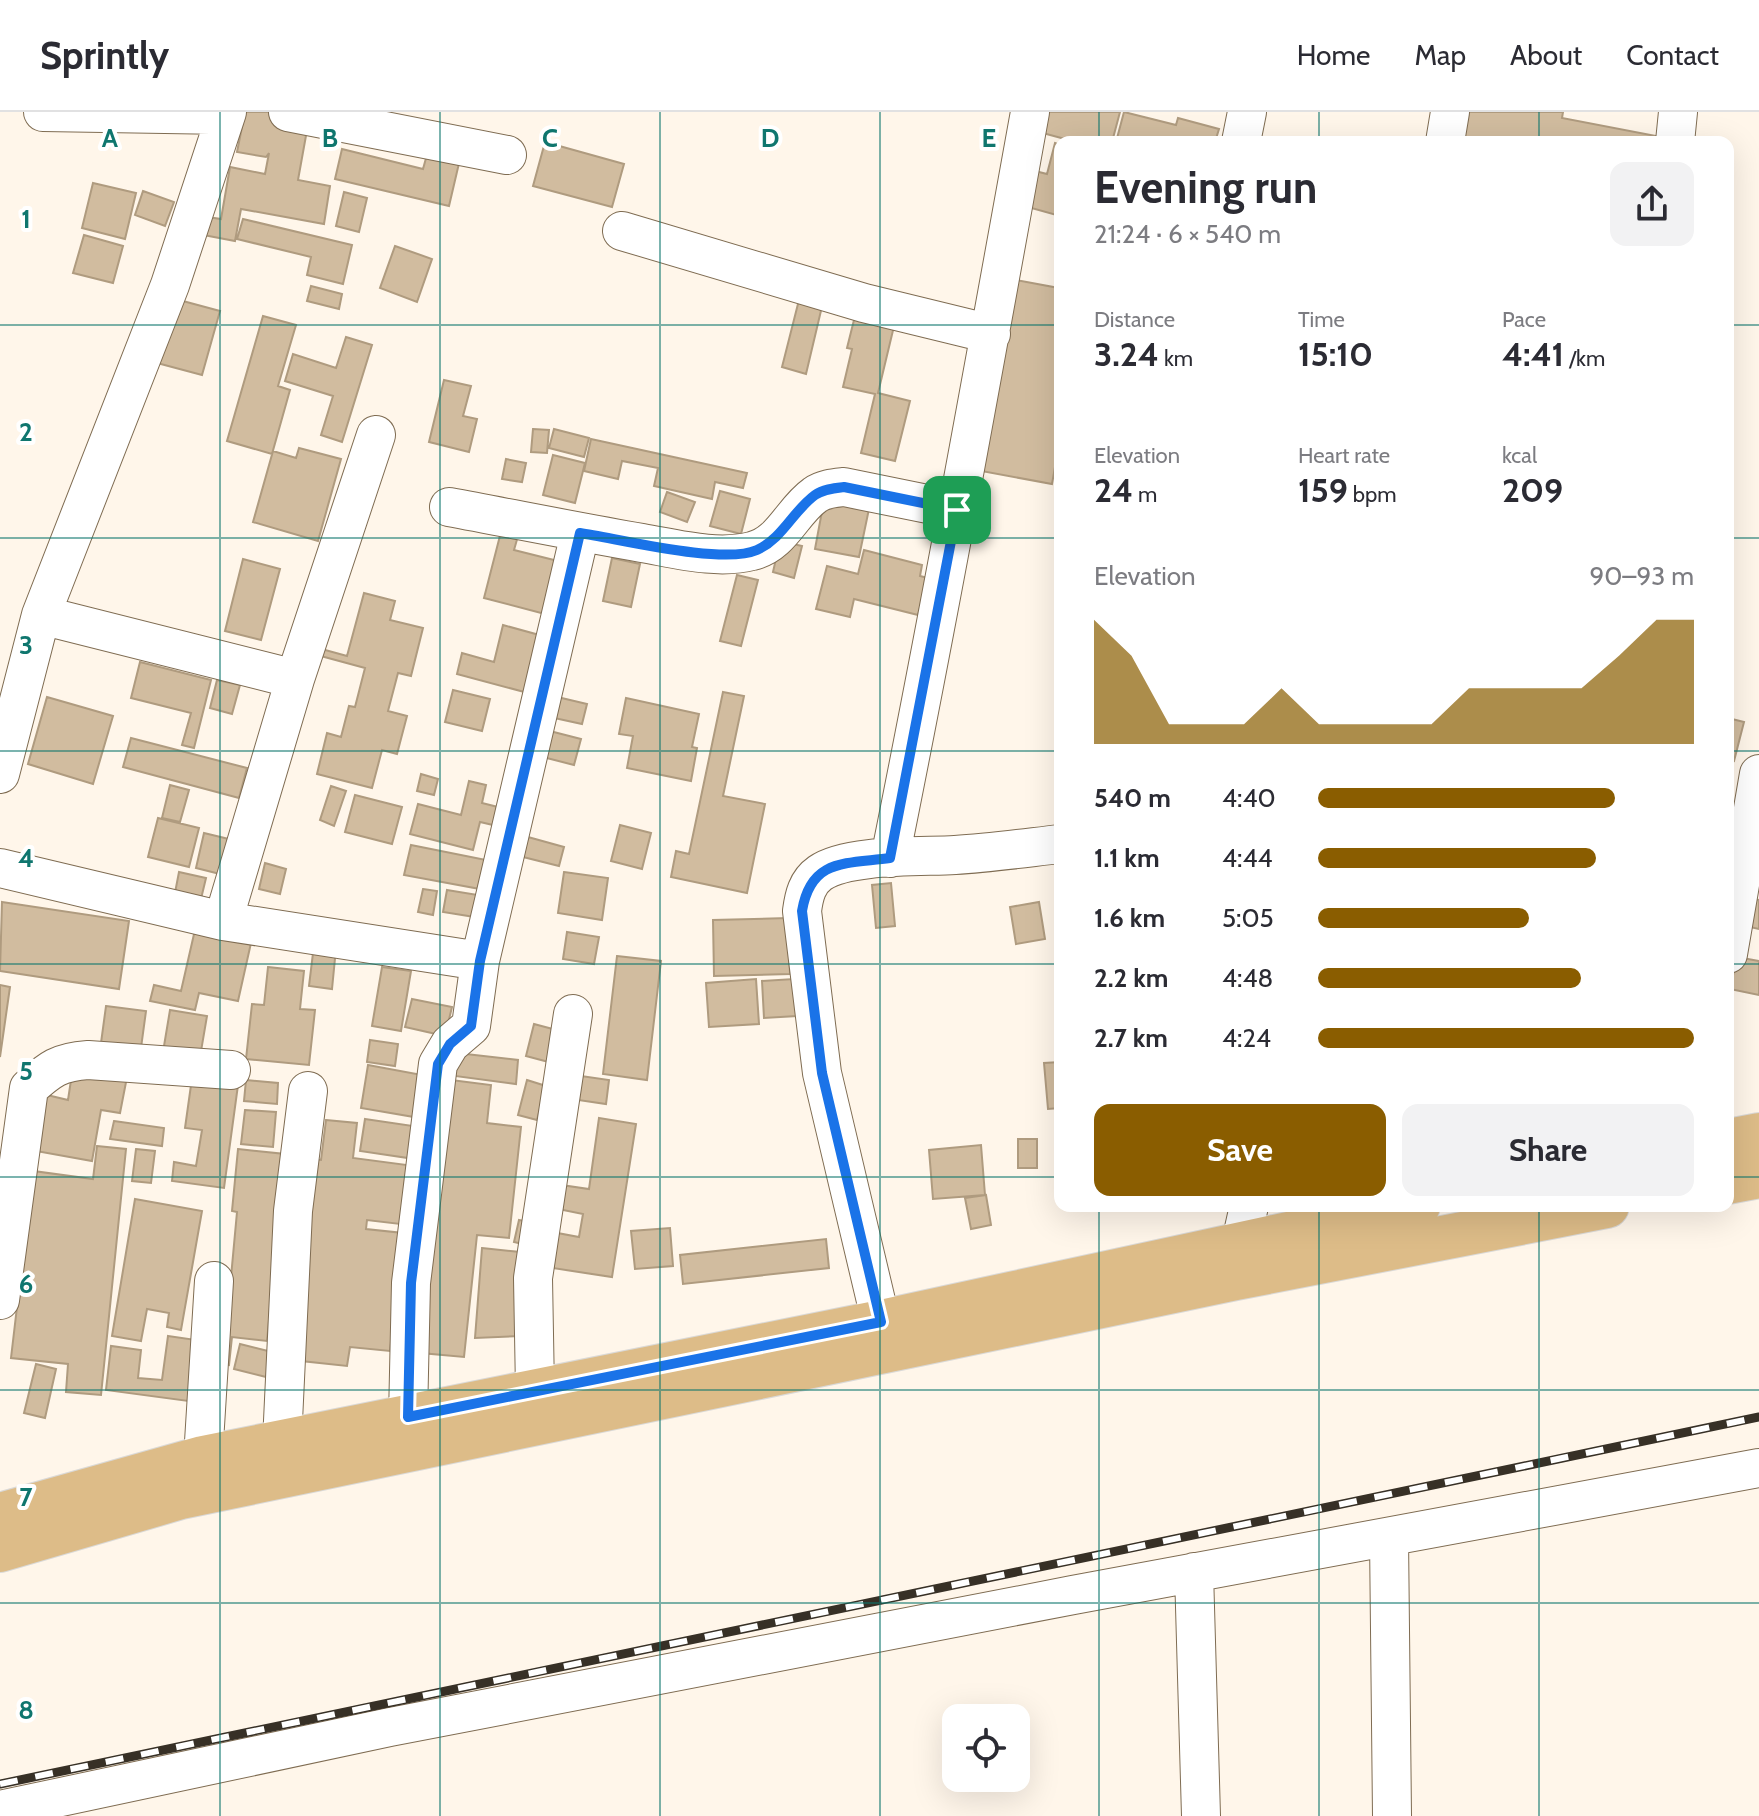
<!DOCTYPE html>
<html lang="en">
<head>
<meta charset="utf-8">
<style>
	:root { --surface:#fff; --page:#f2f2f3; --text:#2b2b33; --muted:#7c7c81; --line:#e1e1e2; --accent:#8a5d00 }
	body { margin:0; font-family:Cabin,sans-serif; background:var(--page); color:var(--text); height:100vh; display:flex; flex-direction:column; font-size:30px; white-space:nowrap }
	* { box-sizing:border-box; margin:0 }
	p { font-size:26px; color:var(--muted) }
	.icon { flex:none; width:44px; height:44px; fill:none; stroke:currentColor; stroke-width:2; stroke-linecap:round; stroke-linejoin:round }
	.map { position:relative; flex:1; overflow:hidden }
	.side { position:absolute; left:1054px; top:24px; width:680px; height:1076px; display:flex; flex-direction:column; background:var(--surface); border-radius:16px; box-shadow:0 8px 32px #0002 }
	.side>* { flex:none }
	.tools { position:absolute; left:942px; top:1592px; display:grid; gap:16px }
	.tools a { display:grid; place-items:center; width:88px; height:88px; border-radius:16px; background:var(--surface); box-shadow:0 8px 32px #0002; font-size:40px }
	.pin { position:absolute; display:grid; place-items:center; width:68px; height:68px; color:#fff; margin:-34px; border-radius:16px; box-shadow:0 4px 12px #0006 }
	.round { display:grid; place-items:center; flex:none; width:84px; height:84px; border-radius:16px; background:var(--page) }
	.headline { display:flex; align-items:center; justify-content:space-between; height:136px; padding:0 40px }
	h1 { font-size:44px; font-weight:700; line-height:60px }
	.stats { display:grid; grid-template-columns:repeat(3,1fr); gap:12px; height:136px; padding:8px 40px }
	.stats div { display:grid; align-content:center }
	.stats b { font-size:34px; font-weight:700 }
	.stats small { font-size:22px; font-weight:400 }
	.stats p { font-size:22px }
	.chart { height:224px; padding:16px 40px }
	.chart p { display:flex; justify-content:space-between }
	.chart svg { width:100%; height:144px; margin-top:8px; fill:var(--accent); opacity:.7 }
	.button { display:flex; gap:16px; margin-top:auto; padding:16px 40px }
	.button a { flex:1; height:92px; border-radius:16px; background:var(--accent); color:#fff; font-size:32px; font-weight:700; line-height:92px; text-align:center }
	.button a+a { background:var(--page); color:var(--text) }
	ul { padding:0 40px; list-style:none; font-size:26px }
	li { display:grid; grid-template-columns:128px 96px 1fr; align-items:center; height:60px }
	li i { height:20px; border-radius:10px; background:var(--accent) }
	header { display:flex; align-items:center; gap:48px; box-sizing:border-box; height:112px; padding:0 40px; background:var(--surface); border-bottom:2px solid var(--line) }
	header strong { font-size:38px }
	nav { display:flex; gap:44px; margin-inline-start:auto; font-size:28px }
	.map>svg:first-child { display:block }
	.building { fill:#d1bc9f; stroke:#af9b7f; stroke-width:2 }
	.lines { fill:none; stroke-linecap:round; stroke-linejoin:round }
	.street-casing { stroke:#7f6c52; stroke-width:40 }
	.primary-casing { stroke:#dad9d7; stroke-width:46 }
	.street { stroke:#fff; stroke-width:38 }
	.primary { stroke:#ddbc88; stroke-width:44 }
	.rail-casing { stroke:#373026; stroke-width:9 }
	.rail { stroke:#fff; stroke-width:6; stroke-dasharray:18; stroke-linecap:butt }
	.route-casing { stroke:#fff; stroke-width:16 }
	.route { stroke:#1a73e8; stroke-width:10 }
	.grid { fill:none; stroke:#0f766e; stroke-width:2; stroke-opacity:0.55 }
	.grid-label { font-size:26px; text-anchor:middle; font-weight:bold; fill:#0f766e; stroke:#fff; stroke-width:8; stroke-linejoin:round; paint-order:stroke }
</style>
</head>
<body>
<header>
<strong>Sprintly</strong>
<nav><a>Home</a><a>Map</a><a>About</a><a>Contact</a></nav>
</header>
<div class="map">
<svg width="1759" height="1704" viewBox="0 0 1759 1704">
	<rect width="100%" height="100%" fill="#fff6ea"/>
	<path class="building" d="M245 0H269L309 7 298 68 330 74 324 112 241 97 235 129 198 122 201 104 221 107 230 55 265 62 269 41 266 45 237 40Z
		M1044 0H1120L1112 30H1076L1039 20Z
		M1124 0 1176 13 1178 6 1219 17 1215 30H1116Z
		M1459 0H1563L1562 6 1656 24 1655 30H1454Z
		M545 30 624 52 612 95 533 74Z
		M1055 31 1060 33V104L1017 92 1027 57 1047 62Z
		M342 37 423 57 428 39 460 47 449 94 335 67Z
		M93 71 136 81 125 127 82 116Z
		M143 79 174 90 165 114 135 103Z
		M344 80 367 86 359 120 336 114Z
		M243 107 352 133 343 172 307 163 311 145 237 127Z
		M84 123 123 134 113 171 73 161Z
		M395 134 432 147 417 190 380 176Z
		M1011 167 1059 176 1060 173V327L1052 372 976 358Z
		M311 174 342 182 339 197 307 189Z
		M801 180 824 186 806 262 782 255Z
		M168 185 220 199 202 263 157 251Z
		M856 200 895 210 878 281 910 289 895 349 861 341 875 282 843 275 852 237 847 236Z
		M263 204 296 213 278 274 290 278 272 342 227 329Z
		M346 225 372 233 342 330 321 323 333 284 285 269 293 242 336 256Z
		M444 268 471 274 463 304 477 307 469 340 429 330Z
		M533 317 549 318 547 341 531 340Z
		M554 317 589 326 584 345 549 336Z
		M591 327 747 361 743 376 715 370 712 387 654 374 658 356 622 349 618 367 584 359Z
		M299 336 341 347 318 429 253 410 273 339 296 346Z
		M553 343 585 351 575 391 543 383Z
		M506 347 526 351 522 370 502 367Z
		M720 379 750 387 741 422 710 414Z
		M667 380 695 390 687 410 660 400Z
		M825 383 870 392 859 445 815 437Z
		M503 412 520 417 514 438 558 449 545 502 484 486Z
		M780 429 802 434 794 466 773 460Z
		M864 438 922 453 920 464 928 466 918 503 854 487 850 505 816 497 827 454 858 462Z
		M612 446 640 452 631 495 603 489Z
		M243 447 280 457 261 528 225 519Z
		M737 463 758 468 741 534 720 529Z
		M364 481 395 489 390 508 423 516 411 564 398 561 388 599 407 604 397 642 382 638 372 676 317 662 327 621 341 625 349 594 355 595 365 556 317 543 318 536 347 544Z
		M503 513 543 524 528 581 457 562 462 541 494 550Z
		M140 550 211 568 194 636 182 633 191 601 131 586Z
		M217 568 240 573 232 602 210 596Z
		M453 578 490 587 482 619 445 610Z
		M723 580 744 584 723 684 765 692 747 781 671 765 676 739 689 742Z
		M549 583 587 592 582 612 545 604Z
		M47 585 113 604 93 672 28 652Z
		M626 586 699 602 692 635 697 636 691 669 627 656 633 624 619 622Z
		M1728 606 1744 610 1734 649 1728 648Z
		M542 617 581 627 574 653 535 643Z
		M131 626 247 656 239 686 123 655Z
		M421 662 438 667 434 683 417 679Z
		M469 669 486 673 482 691 498 695 493 713 480 710 473 738 410 722 418 692 461 703Z
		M170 673 189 678 180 710 162 706Z
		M331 674 346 679 334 714 320 708Z
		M355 683 402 695 392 732 345 720Z
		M158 706 199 716 189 755 148 745Z
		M620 713 651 721 642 757 611 749Z
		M204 721 233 728 224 763 196 756Z
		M528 725 564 735 559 754 523 745Z
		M411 733 486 748 480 777 404 763Z
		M265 751 286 757 280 782 259 777Z
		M179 760 206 766 200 791 174 786Z
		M564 760 608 766 602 808 558 801Z
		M891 771 895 814 876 816 872 773Z
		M423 777 437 779 433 803 418 800Z
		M447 778 484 784 481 806 443 800Z
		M1748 785 1759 788V817L1741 813Z
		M2 790 129 809 119 877 0 859Z
		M1039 790 1045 827 1016 832 1010 795Z
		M788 806 790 862 714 864 713 808Z
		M197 809 253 822 238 889 199 881 195 898 150 889 154 873 181 879Z
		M567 820 599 825 594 852 563 847Z
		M314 833 336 836 332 877 309 874Z
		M617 844 661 849 647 968 603 962Z
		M1737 845 1759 849V883L1730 877Z
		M268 855 304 859 300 897 315 898 309 953 246 947 252 892 264 893Z
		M382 855 411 859 401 919 372 914Z
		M756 867 759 912 709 915 706 871Z
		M794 867 797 904 764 906 762 869Z
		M0 873 10 875 0 945Z
		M412 887 452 895 445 924 405 915Z
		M106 894 146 899 141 936 101 931Z
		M170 898 207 904 199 951 162 946Z
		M534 912 564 920 556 952 526 944Z
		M370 928 398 932 395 954 367 950Z
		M457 941 518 948 516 972 455 964Z
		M1060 950V996L1048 997 1044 951Z
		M368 953 422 963 414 1005 361 996Z
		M73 955 127 965 120 1001 101 998 92 1049 36 1039 47 983 68 988Z
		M581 964 609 968 606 992 578 988Z
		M192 966 238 973 224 1076 172 1069 174 1050 196 1054 202 1018 185 1016Z
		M246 968 278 971 277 992 244 989Z
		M451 968 491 973 487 1011 521 1015 509 1126 477 1123 464 1245 421 1241Z
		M527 968 546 974 537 1008 518 1003Z
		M245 998 276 1000 273 1035 241 1032Z
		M599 1006 636 1012 612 1165 546 1155 552 1120 579 1125 583 1102 558 1097 561 1073 589 1077Z
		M365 1007 413 1014 408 1046 360 1039Z
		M326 1008 357 1011 353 1046 407 1053 400 1112 367 1108 366 1117 403 1121 390 1239 350 1235 347 1254 292 1248 304 1046 321 1048Z
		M114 1009 164 1016 162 1034 110 1027Z
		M1018 1027H1037V1056H1018Z
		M981 1033 985 1083 933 1087 929 1038Z
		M97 1034 126 1037 101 1283 66 1280 68 1252 11 1246 33 1059 93 1067Z
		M136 1037 155 1039 151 1071 132 1069Z
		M238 1037 285 1042 267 1229 232 1225 229 1253 223 1252 237 1100 232 1099Z
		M986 1083 991 1113 971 1117 965 1086Z
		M135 1087 202 1099 181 1218 167 1215 169 1201 147 1197 141 1229 112 1224Z
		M519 1108 536 1111 531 1134 514 1130Z
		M670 1116 673 1154 635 1157 631 1119Z
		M826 1127 829 1156 683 1172 680 1143Z
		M482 1136 530 1141 521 1224 475 1226Z
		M168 1224 196 1228 188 1289 106 1278 111 1234 141 1238 138 1266 162 1268Z
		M240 1232 272 1240 266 1265 234 1257Z
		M36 1252 56 1257 45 1306 24 1301Z"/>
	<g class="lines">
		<defs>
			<path id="street" d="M43 0 226 3
				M288 0 507 43
				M1241 30 1247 0
				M1445 30 1450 0
				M1675 30 1678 0
				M622 119 864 191 991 222
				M449 395C514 407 578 420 642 431 677 437 717 448 752 439 782 432 792 399 815 383 823 377 835 376 844 375L957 398
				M41 503 295 567
				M0 662 41 503 170 173 227 0
				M890 746C940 498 985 249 1030 0
				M0 756 223 809 480 849
				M223 809 295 567 376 323
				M1728 842 1759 662
				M1241 1130 1249 1094
				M0 1188 29 976C50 957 59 950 88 948L231 958
				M881 1210 822 961 802 799C804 784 807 770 820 761 847 742 921 745 955 743 990 741 1025 736 1060 732
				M535 1278 533 1166 573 902
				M408 1305 411 1171 438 952 450 932 471 914 480 849 580 421
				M282 1330 293 1099 308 979
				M203 1346 214 1169
				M1389 1425 1392 1704
				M1194 1460 1201 1704
				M0 1698 390 1615 1073 1483 1759 1356"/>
			<path id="primary" d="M1728 1029 1759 1023
				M1728 1070 1759 1064
				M0 1403 203 1346 881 1210 1418 1094
				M0 1438 181 1385 1236 1166 1607 1094"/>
		</defs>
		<use href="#street" class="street-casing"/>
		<use href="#primary" class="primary-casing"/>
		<use href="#street" class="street"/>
		<use href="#primary" class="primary"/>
		<defs>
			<path id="rail" d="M0 1672 1759 1305"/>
		</defs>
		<use href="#rail" class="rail-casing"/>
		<use href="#rail" class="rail"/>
	</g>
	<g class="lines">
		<defs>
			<path id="route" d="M844 375 957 398 890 746C846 752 811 746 802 799L822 961 881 1210 408 1305 411 1171 438 952 450 932 471 914 480 849 580 421C620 427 723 453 757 438 783 426 793 399 815 383 823 377 835 376 844 375Z"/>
		</defs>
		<use href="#route" class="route-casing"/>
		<use href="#route" class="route"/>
	</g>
	<path class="grid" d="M220 0V1704M440 0V1704M660 0V1704M880 0V1704M1099 0V30M1319 0V30M1539 0V30M0 213H1060M1728 213H1759M0 426H1060M1728 426H1759M0 639H1060M1728 639H1759M0 852H1060M1728 852H1759M0 1065H1060M1728 1065H1759M1099 1094V1704M1319 1094V1704M1539 1094V1704M0 1278H1759M0 1491H1759"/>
	<g class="grid-label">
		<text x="110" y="35">A</text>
		<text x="330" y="35">B</text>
		<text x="550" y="35">C</text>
		<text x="770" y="35">D</text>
		<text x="989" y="35">E</text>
		<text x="26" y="116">1</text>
		<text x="26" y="329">2</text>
		<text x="26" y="542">3</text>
		<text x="26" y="755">4</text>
		<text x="26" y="968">5</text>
		<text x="26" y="1181">6</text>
		<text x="26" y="1394">7</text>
		<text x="26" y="1607">8</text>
	</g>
</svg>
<div class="tools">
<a><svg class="icon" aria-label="locate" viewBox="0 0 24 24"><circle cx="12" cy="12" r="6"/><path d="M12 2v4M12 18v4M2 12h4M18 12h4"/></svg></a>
</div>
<div class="pin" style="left:957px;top:398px;background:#1e9e55"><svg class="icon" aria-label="arrive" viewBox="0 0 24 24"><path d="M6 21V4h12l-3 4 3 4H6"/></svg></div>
<section class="side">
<div class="headline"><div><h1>Evening run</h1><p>21:24 · 6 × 540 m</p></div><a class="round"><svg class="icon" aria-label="share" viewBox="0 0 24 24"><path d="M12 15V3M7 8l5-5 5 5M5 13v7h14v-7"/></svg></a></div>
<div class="stats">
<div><p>Distance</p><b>3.24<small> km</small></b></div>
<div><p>Time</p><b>15:10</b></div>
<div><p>Pace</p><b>4:41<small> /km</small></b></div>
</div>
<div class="stats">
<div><p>Elevation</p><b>24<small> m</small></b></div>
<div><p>Heart rate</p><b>159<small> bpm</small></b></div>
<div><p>kcal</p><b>209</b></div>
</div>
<div class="chart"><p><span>Elevation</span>90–93 m</p>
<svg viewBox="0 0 160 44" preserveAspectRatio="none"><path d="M0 44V6L10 17L20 38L30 38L40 38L50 27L60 38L70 38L80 38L90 38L100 27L110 27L120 27L130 27L140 17L150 6L160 6V44z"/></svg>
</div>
<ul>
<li><b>540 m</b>4:40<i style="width:79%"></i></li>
<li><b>1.1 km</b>4:44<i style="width:74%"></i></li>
<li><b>1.6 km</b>5:05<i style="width:56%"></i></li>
<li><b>2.2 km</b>4:48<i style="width:70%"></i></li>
<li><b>2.7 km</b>4:24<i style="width:100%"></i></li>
</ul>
<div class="button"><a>Save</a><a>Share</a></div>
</section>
</div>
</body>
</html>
